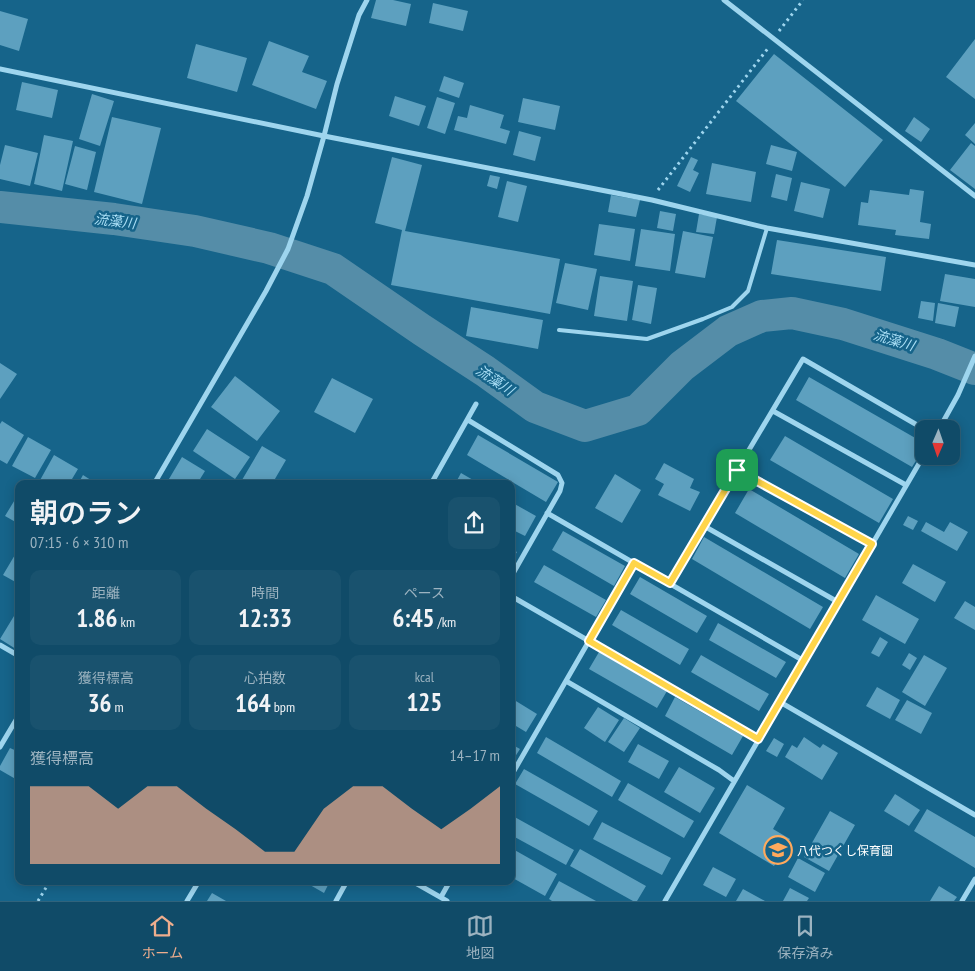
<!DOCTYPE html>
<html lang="ja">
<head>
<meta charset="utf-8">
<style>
	:root { --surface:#104b68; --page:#19526e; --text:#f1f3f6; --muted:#9cb3c0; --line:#30637c; --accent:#eead8d }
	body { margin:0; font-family:"PT Sans Narrow","Noto Sans JP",sans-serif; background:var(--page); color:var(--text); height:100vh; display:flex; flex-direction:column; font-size:19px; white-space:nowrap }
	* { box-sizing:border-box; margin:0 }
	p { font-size:16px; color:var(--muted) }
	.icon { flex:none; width:28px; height:28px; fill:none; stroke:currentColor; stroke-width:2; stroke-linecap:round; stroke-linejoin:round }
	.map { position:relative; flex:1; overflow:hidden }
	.side { position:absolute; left:15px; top:480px; width:500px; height:405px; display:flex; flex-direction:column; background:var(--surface); border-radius:10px; box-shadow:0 2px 12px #0003,0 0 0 1px var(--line) }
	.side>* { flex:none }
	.needle { width:32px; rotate:182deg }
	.tools { position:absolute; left:915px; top:420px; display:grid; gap:10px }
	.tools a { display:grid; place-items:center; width:45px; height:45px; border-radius:10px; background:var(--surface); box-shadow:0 2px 12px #0003,0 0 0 1px var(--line); font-size:25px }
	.pin { position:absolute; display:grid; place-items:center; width:42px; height:42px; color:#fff; margin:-21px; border-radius:10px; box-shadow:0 2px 8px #0006 }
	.round { display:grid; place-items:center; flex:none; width:52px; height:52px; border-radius:10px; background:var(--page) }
	.summary { display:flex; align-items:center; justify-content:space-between; height:85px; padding:0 15px }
	h1 { font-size:28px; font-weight:600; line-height:38px }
	.stats { display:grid; grid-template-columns:repeat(3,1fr); gap:8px; height:85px; padding:5px 15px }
	.stats div { display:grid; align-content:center; border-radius:10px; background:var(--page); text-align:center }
	.stats b { font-size:25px; font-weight:600 }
	.stats small { font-size:14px; font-weight:400 }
	.stats p { font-size:14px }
	.chart { height:140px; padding:10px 15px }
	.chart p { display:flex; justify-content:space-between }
	.chart svg { width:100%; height:90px; margin-top:5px; fill:var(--accent); opacity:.7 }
	.tabs { display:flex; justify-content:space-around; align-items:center; height:70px; border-top:1px solid var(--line); background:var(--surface); font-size:14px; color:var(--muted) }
	.tabs a { display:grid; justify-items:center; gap:2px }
	.tabs .active { color:var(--accent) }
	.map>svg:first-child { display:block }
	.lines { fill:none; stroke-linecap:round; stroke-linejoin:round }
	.river { stroke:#558da8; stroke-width:32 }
	.building { fill:#5da0bf }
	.path { stroke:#9ed5ee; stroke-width:3; stroke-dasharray:2.5 4; stroke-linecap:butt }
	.service { stroke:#9ed5ee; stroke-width:4 }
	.minor { stroke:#9ed5ee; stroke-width:5 }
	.route-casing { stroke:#fff; stroke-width:10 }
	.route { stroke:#ffd54a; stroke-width:6 }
	.labels { text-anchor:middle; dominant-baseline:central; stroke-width:5; stroke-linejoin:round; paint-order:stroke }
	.poi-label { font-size:12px; fill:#fff; stroke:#16648a; text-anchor:start }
	.water-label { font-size:14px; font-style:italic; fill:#aadff6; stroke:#16648a }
</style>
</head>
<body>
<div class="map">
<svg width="975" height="901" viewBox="0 0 975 901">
	<rect width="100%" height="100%" fill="#16648a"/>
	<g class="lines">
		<path class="river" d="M0 207 114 219 195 231 269 248 333 269 422 330 485 371 535 407 585 426 638 410 682 366 728 331 762 316 792 313 843 324 937 354 975 369"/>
	</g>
	<path class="building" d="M376 0H393L411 4 406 26 371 18Z
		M433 3 468 11 463 31 429 23Z
		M0 11 28 19 19 51 0 45Z
		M975 39V99L946 77Z
		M269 41 309 56 302 72 327 81 316 109 252 85Z
		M196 44 247 58 237 92 187 78Z
		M774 54 883 140 845 187 736 101Z
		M444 76 464 83 459 98 439 91Z
		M22 82 58 90 52 118 16 110Z
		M92 94 114 101 100 146 79 139Z
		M395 96 426 106 419 126 389 116Z
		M437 97 455 103 445 134 427 128Z
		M523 98 560 106 555 130 518 122Z
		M470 105 504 115 500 128 510 131 506 144 454 130 458 116 467 118Z
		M112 117 161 128 142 204 94 192Z
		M914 117 930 129 921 142 905 131Z
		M975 123V144L965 135Z
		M519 131 541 137 535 161 513 155Z
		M44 135 73 141 62 191 34 184Z
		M971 143 975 146V189L950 170Z
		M5 145 38 153 30 186 0 179V165Z
		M771 145 797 152 792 171 766 164Z
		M75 146 96 152 87 190 65 184Z
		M392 157 422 165 405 231 560 259 550 314 391 285 402 230 375 223Z
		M691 157 698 160 693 170 699 173 690 192 677 186Z
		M712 163 756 172 751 202 706 194Z
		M776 174 792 178 787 201 771 197Z
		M490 175 500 177 497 189 487 186Z
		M507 181 527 186 518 222 498 217Z
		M801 182 830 189 823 218 794 211Z
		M910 189 924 191 920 222 931 224 929 239 895 235 896 230 858 225 861 202 868 203 870 190 909 195Z
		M611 195 640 200 636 217 608 212Z
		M660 211 676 214 673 231 657 228Z
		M699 214 717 217 714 234 696 232Z
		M599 224 635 229 630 261 594 255Z
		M641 229 675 234 670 271 635 266Z
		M683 231 713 237 705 278 675 273Z
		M777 240 886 257 881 291 771 274Z
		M565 263 597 269 588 310 556 303Z
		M945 274 975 279V307L940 301Z
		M600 276 633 281 627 321 594 316Z
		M638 285 657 288 651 324 632 320Z
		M921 301 935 303 933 321 918 318Z
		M938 303 959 307 955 327 935 323Z
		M471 307 543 320 538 349 466 336Z
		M0 363 17 374 0 399Z
		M235 376 280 411 257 441 211 407Z
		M809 377 924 443V448L912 467 796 400Z
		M332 378 373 399 355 433 314 412Z
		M2 421 24 435 7 464 0 460V424Z
		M207 429 250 457 235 479 193 451Z
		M478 435 558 482 546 502 467 455Z
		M785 436 893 499 879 523 770 460Z
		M28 437 51 450 35 478 12 466Z
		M262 446 286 460 272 484H249L242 480Z
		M54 455 78 469 69 484H42L39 482Z
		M182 457 205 471 197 484H166Z
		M664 463 694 479 690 488 700 492 690 511 658 495 664 484 655 479Z
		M461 473 480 484H455Z
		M615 474 641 490 622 523 595 508Z
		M83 475 97 484H78Z
		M749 489 859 554 845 578 735 513Z
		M19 493V524L5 516Z
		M511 502 536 516 525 536 511 529Z
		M908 516 918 521 913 530 903 525Z
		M926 522 944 532 950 522 968 532 957 551 921 531Z
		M563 531 625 566 614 586 552 550Z
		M704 537 823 607 810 629 692 559Z
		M19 548V584L3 575Z
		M511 549 517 552 511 562Z
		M913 564 946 582 935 602 902 583Z
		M544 565 606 600 596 617 534 582Z
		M640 577 707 616 697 633 630 594Z
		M876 595 919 619 905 644 862 620Z
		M965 601 975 607V630L954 618Z
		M621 610 689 649 680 665 612 625Z
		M14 616 19 619V651L0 639Z
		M718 623 786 662 776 678 709 640Z
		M880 637 888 642 879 657 871 653Z
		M599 652 667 691 657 708 589 669Z
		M909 653 917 658 910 670 902 665Z
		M701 655 769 694 759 711 691 672Z
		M924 655 947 668 925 706 902 692Z
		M877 687 900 700 890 719 866 706Z
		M675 697 743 736 732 755 665 716Z
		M511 698 537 714 526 732 511 723Z
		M907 700 932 713 921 734 895 720Z
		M598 707 619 720 605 742 584 728Z
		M624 718 640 728 624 752 608 742Z
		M546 737 621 781 612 797 537 753Z
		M804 737 820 748 823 744 838 753 822 780 785 757 792 745 797 748Z
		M774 738 784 744 777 757 766 751Z
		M511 744 520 749 511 763Z
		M638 744 669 761 659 779 628 762Z
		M10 748 19 752V781L0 770V766Z
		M679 767 715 788 700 813 664 792Z
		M524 769 598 811 589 826 515 784Z
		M628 783 694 821 684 838 618 800Z
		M747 785 785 808 773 829 790 839 774 866 719 833Z
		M895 794 920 810 909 826 884 811Z
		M927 809 975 837V868L914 831Z
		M830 811 855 825 829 871 804 857Z
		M511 815 574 850 566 865 511 835Z
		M602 822 671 858 662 875 593 839Z
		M511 848 557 874 545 896 511 877Z
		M580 849 646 886 637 901H633L570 866Z
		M798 858 825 873 815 892 788 877Z
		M713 867 736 879 726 897 703 885Z
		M303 881H330L324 893Z
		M559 881 596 901H552L549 899Z
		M939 886 957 897 954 901H930Z
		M790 888 809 898 807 901H783Z
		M743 889 765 901H736Z
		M212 893 226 901H207Z"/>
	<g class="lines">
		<path class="path" d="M779 31 803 0
			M658 190 769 47
			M38 901 50 881"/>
		<path class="service" d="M559 330 647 339 703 319 732 307 748 291 767 228"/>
		<path class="minor" d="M724 0 975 196
			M0 69 324 136 652 200 767 228 975 265
			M773 411 906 485
			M468 420 558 475 562 483 560 491 511 577
			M939 429 958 395 975 356
			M737 470 872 544
			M154 484 266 291 288 249 307 196 324 136 337 84 359 15 367 0
			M431 484 476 404
			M547 513 804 661
			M704 526 838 602
			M670 583 803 359 924 429
			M511 596 759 739
			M0 645 19 656
			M566 681 719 770 734 781
			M780 702 975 815
			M0 747 19 715
			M511 776 634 563
			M412 881 447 901
			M441 897 450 881
			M187 901 199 881
			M336 901 347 881
			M665 901 924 455
			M962 901 975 879"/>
	</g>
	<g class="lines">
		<defs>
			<path id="route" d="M737 470 872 544 758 739 589 641 634 563 670 583Z"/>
		</defs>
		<use href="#route" class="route-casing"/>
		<use href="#route" class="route"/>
	</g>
	<defs>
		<symbol id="school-ring" viewBox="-11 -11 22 22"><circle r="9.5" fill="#16648a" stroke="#ffa95c" stroke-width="1.5"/><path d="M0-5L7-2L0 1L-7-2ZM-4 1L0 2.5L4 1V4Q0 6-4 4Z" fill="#ffa95c"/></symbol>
	</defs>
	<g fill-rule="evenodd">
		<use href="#school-ring" x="762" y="834" width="32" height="32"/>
	</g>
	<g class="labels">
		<g class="poi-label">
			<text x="797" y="850">八代つくし保育園</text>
		</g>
		<g class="water-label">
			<text transform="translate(115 221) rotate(7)">流藻川</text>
			<text transform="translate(894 340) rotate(17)">流藻川</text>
			<text transform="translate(495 380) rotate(34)">流藻川</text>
		</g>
	</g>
</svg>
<div class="tools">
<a><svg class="needle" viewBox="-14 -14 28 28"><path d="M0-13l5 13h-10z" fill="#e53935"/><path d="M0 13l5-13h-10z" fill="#9cb3c0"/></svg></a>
</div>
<div class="pin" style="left:737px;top:470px;background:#1e9e55"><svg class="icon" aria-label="arrive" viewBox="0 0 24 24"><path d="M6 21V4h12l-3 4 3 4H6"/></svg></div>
<section class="side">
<div class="summary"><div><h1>朝のラン</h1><p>07:15 · 6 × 310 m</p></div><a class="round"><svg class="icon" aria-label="share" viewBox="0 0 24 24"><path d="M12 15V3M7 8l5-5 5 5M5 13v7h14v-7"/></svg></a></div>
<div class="stats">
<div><p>距離</p><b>1.86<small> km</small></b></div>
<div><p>時間</p><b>12:33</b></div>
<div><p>ペース</p><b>6:45<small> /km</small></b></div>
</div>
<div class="stats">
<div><p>獲得標高</p><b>36<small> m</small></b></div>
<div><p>心拍数</p><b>164<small> bpm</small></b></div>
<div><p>kcal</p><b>125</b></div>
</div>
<div class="chart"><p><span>獲得標高</span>14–17 m</p>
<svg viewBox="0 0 160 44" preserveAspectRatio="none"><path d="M0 44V6L10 6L20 6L30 17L40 6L50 6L60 17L70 27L80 38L90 38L100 17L110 6L120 6L130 17L140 27L150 17L160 6V44z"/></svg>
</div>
</section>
</div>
<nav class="tabs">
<a class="active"><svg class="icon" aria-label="home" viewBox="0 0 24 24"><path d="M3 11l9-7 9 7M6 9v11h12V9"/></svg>ホーム</a>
<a><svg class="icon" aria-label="map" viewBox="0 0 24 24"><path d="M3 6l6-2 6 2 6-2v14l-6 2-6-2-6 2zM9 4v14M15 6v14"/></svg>地図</a>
<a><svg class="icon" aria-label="saved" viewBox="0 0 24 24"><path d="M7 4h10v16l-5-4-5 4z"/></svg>保存済み</a>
</nav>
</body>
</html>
